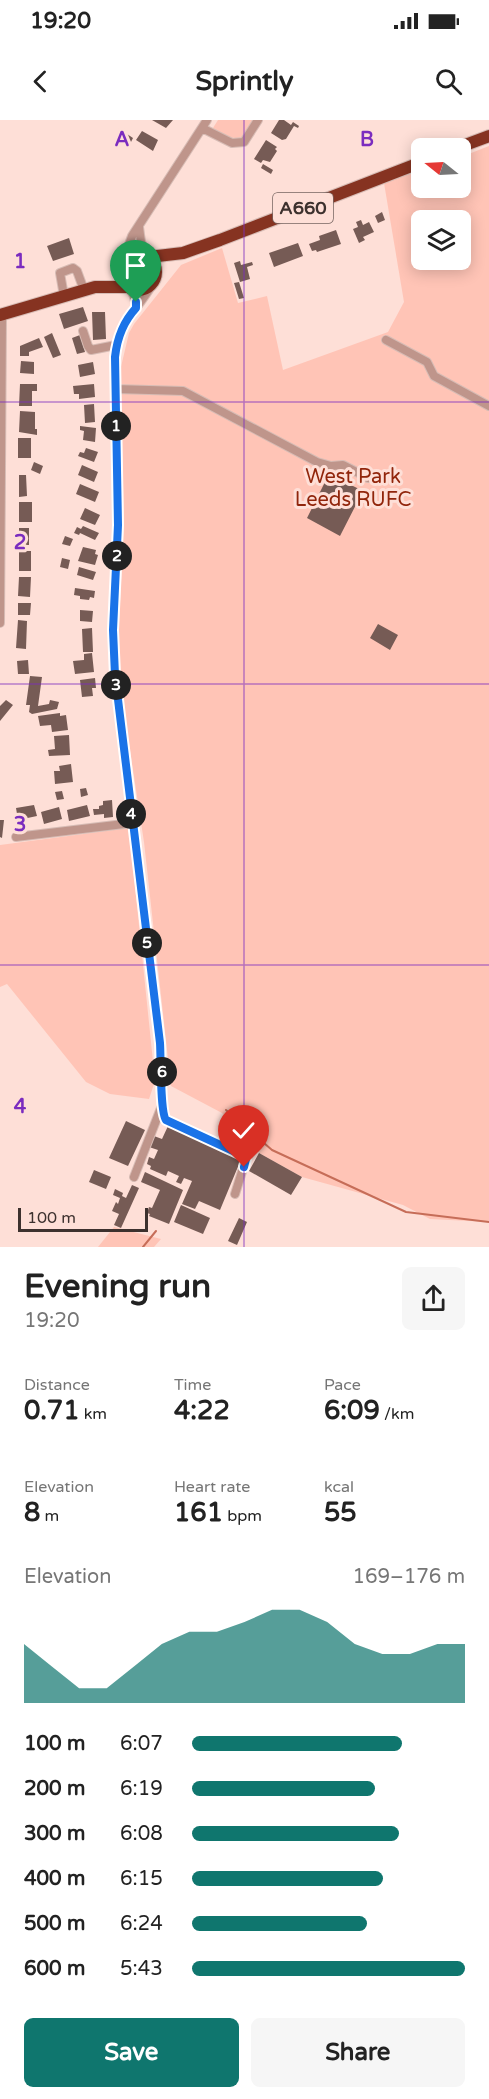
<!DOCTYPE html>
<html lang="en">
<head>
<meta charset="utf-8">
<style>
	:root { --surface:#fff; --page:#f6f6f6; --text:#222; --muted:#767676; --accent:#0f766e }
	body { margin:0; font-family:"Varela Round",sans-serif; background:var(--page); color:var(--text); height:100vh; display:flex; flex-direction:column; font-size:22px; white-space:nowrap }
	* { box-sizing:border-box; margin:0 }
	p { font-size:20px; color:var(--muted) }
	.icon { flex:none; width:33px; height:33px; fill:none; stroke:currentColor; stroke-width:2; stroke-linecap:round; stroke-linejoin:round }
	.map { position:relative; height:1127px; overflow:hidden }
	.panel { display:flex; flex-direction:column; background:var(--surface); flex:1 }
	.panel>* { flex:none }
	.needle { width:39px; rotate:288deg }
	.fabs { position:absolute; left:411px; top:18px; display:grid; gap:12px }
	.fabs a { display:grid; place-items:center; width:60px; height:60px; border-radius:9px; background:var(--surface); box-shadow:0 3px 15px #0003; font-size:30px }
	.scale { position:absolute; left:18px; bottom:15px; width:130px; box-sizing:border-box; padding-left:6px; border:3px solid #3d312e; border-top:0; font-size:16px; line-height:21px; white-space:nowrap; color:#3d312e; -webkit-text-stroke:4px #fedfd7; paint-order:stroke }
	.pin { position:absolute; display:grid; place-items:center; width:51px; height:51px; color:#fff; margin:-62px -26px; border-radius:50% 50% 50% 0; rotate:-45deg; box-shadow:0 0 6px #0007 }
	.pin .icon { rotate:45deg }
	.km { position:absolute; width:30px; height:30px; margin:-15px; border-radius:50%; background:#222; color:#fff; font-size:16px; line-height:30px; text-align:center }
	.round { display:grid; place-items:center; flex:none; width:63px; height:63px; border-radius:9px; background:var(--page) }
	.headline { display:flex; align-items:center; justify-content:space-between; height:102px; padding:0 24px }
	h1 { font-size:33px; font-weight:700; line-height:45px }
	.figures { display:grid; grid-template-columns:repeat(3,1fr); gap:9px; height:102px; padding:6px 24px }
	.figures div { display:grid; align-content:center }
	.figures b { font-size:26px; font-weight:700 }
	.figures small { font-size:16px; font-weight:400 }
	.figures p { font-size:16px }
	.chart { height:168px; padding:12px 24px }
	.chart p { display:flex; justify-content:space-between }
	.chart svg { width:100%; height:108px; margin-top:6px; fill:var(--accent); opacity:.7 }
	.primary-button { display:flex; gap:12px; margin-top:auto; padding:12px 24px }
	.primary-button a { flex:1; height:69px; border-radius:9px; background:var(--accent); color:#fff; font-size:24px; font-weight:700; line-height:69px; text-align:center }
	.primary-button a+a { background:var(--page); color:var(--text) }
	ul { padding:0 24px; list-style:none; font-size:20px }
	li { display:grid; grid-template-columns:96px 72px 1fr; align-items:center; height:45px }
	li i { height:15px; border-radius:8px; background:var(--accent) }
	.status { display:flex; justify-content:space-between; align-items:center; height:42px; padding:0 30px; background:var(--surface); direction:ltr }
	.status svg { height:16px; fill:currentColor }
	header { display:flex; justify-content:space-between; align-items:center; height:78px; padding:0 24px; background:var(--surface); font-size:27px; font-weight:700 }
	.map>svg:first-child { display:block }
	.green { fill:#ffc4b6; fill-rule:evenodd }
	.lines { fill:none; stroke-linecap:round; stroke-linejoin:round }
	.stream { stroke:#c66d58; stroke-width:2 }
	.building { fill:#765b55 }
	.minor-casing { stroke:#d7bcb5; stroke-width:10 }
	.highway-casing { stroke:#d7bcb5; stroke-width:14 }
	.minor { stroke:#bf958b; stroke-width:8 }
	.highway { stroke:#863321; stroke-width:12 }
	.route-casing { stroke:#fff; stroke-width:12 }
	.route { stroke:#1a73e8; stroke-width:8 }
	.grid { fill:none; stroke:#7b2cbf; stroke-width:1.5; stroke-opacity:0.55 }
	.labels { text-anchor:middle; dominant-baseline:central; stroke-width:6; stroke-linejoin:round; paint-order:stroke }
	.shield { fill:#fedfd7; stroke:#776561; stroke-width:1.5 }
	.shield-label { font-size:18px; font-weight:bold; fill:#3d312e }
	.park-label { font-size:20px; fill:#91250b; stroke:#fedfd7 }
	.grid-label { font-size:20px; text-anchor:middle; font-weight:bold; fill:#7b2cbf; stroke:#fedfd7; stroke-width:6; stroke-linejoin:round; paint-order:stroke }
</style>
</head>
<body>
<div class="status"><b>19:20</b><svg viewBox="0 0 49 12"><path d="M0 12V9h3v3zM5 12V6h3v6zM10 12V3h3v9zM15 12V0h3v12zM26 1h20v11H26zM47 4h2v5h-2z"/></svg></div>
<header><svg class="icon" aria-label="back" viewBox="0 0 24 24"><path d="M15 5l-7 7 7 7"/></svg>Sprintly<svg class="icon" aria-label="search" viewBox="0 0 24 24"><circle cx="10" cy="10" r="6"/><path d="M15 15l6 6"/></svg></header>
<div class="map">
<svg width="489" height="1127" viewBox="0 0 489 1127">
	<rect width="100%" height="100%" fill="#fedfd7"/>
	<path class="green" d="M218 0H254L243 17C230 20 223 15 213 8Z
		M489 26V1102L430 1099 403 1085 302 1057 259 1033 222 993 171 966 144 722 120 565 118 524 124 401 120 251 129 213 134 204 181 145 222 128 238 183 267 176 283 250 388 212 404 182 384 63 421 50 422 68H460L461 37ZM422 100H460V140H422Z
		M129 708 155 961 149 979 110 974 86 962 7 864 0 867V725Z
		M114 1107 161 1119 154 1127H98Z"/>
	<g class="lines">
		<path class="stream" d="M226 990 272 1030 406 1092 489 1102
			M143 1127 156 1111"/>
	</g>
	<path class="building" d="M152 0H173L166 8Z
		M279 0H284L291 5 293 2 299 6 298 8 294 6 286 19 282 20 271 13Z
		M142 11 158 20 153 31 136 20Z
		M124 12 133 18 131 22 121 16Z
		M266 20 277 27 275 29 277 31 270 42 263 40 261 43 254 39Z
		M263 44 273 50 271 54 261 48Z
		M382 92 385 100 378 103 375 96Z
		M361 100 363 105 369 102 374 112 363 117 365 120 359 123 353 109 358 107 356 102Z
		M336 110 341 124 317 132 316 130 312 131 309 124 320 120 319 116Z
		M69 118 74 134 53 141 47 126Z
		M298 123 303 136 274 147 269 133Z
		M240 141 241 145 252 142 253 145 247 147 250 159 240 162 234 143Z
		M239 162 244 178 239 179 234 163Z
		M83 187 88 201 64 209 59 194Z
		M92 192H105L106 219 93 220Z
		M52 213 61 235 53 238 44 217Z
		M80 215 85 232 77 234 72 218Z
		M39 218 43 227 29 232V236H20V226Z
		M21 241 34 242V254L20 253Z
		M93 242 95 254 80 257 78 245Z
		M20 264H37V271H32V286H19Z
		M94 264 95 277 79 279V274H74L73 266Z
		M94 284 95 302 85 303 84 285Z
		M20 291 35 292V309H37V315L19 312Z
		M80 306 96 308 95 322 83 320 84 311 80 310Z
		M18 318H31V338H18Z
		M86 328 98 332 94 342 78 336 80 332 84 333Z
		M34 342 43 346 40 354 31 350Z
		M82 345 98 352 94 362 78 355Z
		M329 354 363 371 340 416 307 398Z
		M19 355H26L27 376 19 377Z
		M80 364 99 372 95 382 76 374Z
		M19 382H32V402H19Z
		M85 388 100 395 95 405 80 399Z
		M83 406 99 413 95 420 80 413 79 415 74 413 77 407 81 409Z
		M19 408H29V425H19Z
		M65 416 73 419 70 426 62 424Z
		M83 427 96 430 95 434 98 435 95 445 78 441Z
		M19 431H31V451H19Z
		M62 438 70 440 68 449 60 447Z
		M79 447 96 452 93 460 77 455Z
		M19 457H31L30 477 18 476Z
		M75 468 95 471 94 478 90 477 89 480 80 479V476L74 475Z
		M18 483H31L30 495H18Z
		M80 490 93 491 92 502 80 501Z
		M18 500 27 501 26 529 16 528Z
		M378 504 398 515 390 530 370 518Z
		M92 508 93 532H83L82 509Z
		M92 533 94 552 75 554 73 541 84 540V534Z
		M28 540 29 554H18L17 541Z
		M30 556 42 557 38 586 49 584 50 580 59 582 57 589 32 594 29 592 30 585H26Z
		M95 558 96 568H92L93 576 82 577 80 560Z
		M6 580 13 585 0 601V586Z
		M60 593V596L66 595 68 610 52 612 51 605 40 606 38 596Z
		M69 615 70 635 49 636 48 630 55 629 54 616Z
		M71 644 73 662 55 664 54 651H60L59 646Z
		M86 668 88 675 81 677 80 669Z
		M62 671 64 679 57 680 55 672Z
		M112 680 113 697 104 698V694L94 695 93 689H99V686L103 685V681Z
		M34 685 37 696 18 700 16 688Z
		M87 685 90 696 69 701 67 690Z
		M59 687 62 699 44 704 41 692Z
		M0 700H4L2 718 0 717Z
		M126 1001 145 1010 128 1046 109 1038Z
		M168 1006 242 1037 220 1090 199 1081 195 1089 182 1084 192 1061 184 1058 181 1064 176 1062 179 1056 168 1051 166 1056 150 1049 151 1046 147 1044 149 1037 154 1039 158 1030 149 1027 154 1016 162 1019Z
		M259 1033 302 1057 291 1075 249 1051Z
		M94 1050 111 1057 106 1069 89 1062Z
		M145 1052 183 1070 169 1104 149 1096 150 1094 147 1093 149 1087 152 1088 160 1070 141 1062Z
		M132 1065 139 1068 121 1108 114 1105 119 1094 112 1091 116 1082 118 1084 120 1078 113 1075 115 1069 123 1073 122 1076 126 1078Z
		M181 1085 210 1098 203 1114 174 1102Z
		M239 1098 247 1102 237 1125 228 1121Z"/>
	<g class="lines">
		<defs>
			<path id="minor" d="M202 8 232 23 244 22 258 0
				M139 107 141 122 147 136
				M123 142 132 116 207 0
				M152 165C136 192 118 203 115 237L118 405 113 510 115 555 160 923 163 995 166 1000 244 1036 246 1039 235 1074
				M130 169 134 176 136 188
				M64 176 60 153 73 148 77 151 84 170
				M83 211 88 226 91 230 116 225
				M386 220 427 242 434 256 489 286
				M115 269 183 271 317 342 331 346 343 345 368 358
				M0 503 2 195
				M16 717 132 703
				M134 1057 161 988"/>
			<path id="highway" d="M457 28 489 16
				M120 152a18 18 0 1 1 36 0a18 18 0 1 1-36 0Z
				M149 137 183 133 220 120 422 42
				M0 195 95 167H127"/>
		</defs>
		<use href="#minor" class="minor-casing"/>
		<use href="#highway" class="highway-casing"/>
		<use href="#minor" class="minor"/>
		<use href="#highway" class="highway"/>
	</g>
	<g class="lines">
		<defs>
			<path id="route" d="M136 182V188C123 202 117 219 115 237L118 405 113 510 115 555 160 923C161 938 160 992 166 1000L244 1036 246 1039 244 1047"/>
		</defs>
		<use href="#route" class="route-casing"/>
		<use href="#route" class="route"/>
	</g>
	<path class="grid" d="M244 0V1127M0 282H489M0 564H489M0 845H489"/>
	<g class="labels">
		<rect class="shield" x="273" y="73" width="60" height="30" rx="4.5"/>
		<g class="shield-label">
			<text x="303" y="88">A660</text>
		</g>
		<g class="park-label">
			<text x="353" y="357">West Park<tspan x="353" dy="23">Leeds RUFC</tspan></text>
		</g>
	</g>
	<g class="grid-label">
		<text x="122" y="26">A</text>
		<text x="367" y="26">B</text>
		<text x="20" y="148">1</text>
		<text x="20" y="429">2</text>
		<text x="20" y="711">3</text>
		<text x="20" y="993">4</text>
	</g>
</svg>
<div class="fabs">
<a><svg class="needle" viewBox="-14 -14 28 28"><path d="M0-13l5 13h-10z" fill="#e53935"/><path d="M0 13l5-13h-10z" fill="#767676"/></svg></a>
<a><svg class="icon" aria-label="layers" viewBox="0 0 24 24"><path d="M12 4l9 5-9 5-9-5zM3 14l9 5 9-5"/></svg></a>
</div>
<div class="scale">100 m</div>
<div class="pin" style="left:136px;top:182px;background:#1e9e55"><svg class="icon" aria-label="arrive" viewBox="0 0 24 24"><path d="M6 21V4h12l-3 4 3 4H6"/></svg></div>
<div class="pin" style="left:244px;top:1047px;background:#d93025"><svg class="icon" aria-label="check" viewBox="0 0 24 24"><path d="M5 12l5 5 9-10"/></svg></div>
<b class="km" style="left:116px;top:306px">1</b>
<b class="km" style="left:117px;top:436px">2</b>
<b class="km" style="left:116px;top:565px">3</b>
<b class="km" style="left:131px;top:694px">4</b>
<b class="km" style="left:147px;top:823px">5</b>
<b class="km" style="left:162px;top:952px">6</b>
</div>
<section class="panel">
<div class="headline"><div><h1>Evening run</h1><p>19:20</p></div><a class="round"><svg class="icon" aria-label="share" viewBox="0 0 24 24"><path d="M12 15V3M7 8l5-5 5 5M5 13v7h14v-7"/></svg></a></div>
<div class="figures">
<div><p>Distance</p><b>0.71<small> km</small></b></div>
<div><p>Time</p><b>4:22</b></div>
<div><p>Pace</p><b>6:09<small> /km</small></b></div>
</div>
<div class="figures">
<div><p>Elevation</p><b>8<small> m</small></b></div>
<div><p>Heart rate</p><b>161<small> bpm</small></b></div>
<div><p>kcal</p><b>55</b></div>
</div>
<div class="chart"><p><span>Elevation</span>169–176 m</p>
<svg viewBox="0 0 160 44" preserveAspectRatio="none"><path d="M0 44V20L10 29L20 38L30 38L40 29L50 20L60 15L70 15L80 11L90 6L100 6L110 11L120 20L130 24L140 24L150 20L160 20V44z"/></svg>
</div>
<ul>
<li><b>100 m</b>6:07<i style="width:77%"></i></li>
<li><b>200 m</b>6:19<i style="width:67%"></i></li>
<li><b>300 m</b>6:08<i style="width:76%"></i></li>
<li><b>400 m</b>6:15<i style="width:70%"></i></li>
<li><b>500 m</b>6:24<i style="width:64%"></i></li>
<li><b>600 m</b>5:43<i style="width:100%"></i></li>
</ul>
<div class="primary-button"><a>Save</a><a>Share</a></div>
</section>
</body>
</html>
